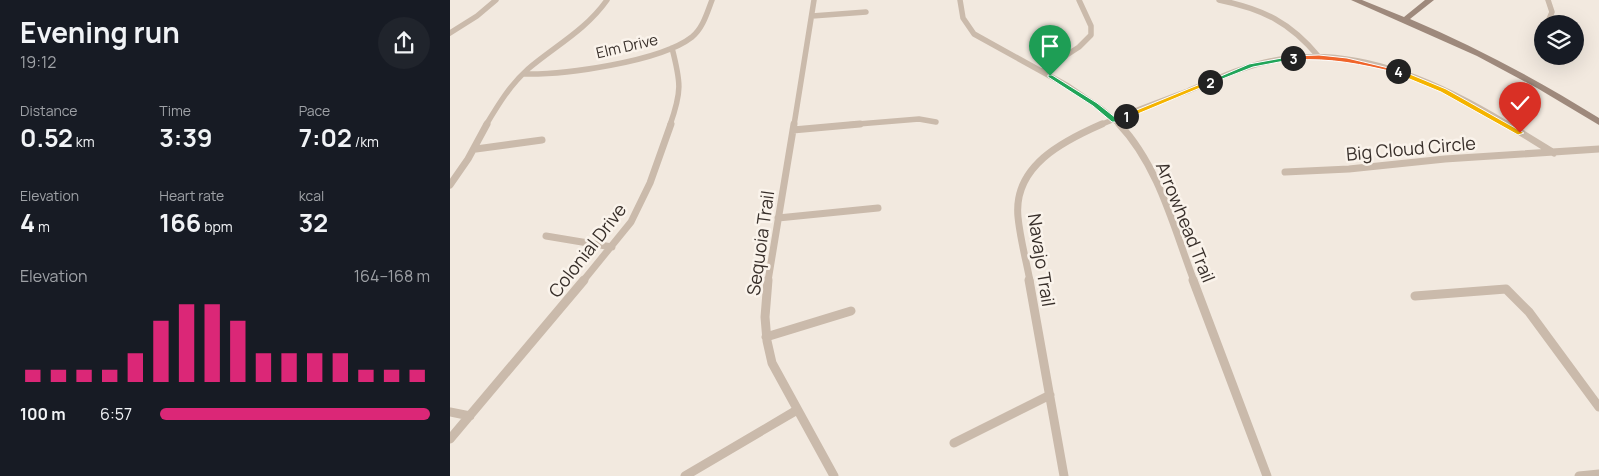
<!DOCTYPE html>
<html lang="en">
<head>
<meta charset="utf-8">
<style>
	:root { --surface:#171b24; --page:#20242c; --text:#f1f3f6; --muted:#9ea1a6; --accent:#db2777 }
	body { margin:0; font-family:Manrope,sans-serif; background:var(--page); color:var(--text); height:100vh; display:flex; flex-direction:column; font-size:19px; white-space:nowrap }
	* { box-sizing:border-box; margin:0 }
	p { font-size:16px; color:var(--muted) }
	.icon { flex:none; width:28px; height:28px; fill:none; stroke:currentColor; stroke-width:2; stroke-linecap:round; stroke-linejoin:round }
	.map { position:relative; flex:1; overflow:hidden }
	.sheet { display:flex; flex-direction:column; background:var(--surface); width:450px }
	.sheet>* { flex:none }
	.fabs { position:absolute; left:1084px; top:15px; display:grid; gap:10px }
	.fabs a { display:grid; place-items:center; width:50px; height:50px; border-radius:50%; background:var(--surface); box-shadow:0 5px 20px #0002; font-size:25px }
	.pin { position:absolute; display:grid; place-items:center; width:42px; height:42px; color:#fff; margin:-51px -21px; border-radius:50% 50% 50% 0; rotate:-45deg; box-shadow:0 0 5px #0007 }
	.pin .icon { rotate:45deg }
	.km { position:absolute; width:25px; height:25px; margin:-12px; border-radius:50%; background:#222; color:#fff; font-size:14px; line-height:25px; text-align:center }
	.round { display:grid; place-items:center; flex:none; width:52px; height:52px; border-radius:26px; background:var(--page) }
	.head { display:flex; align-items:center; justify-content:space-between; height:85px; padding:0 20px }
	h1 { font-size:28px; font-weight:700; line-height:38px }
	.metrics { display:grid; grid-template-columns:repeat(3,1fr); gap:8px; height:85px; padding:5px 20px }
	.metrics div { display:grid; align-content:center }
	.metrics b { font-size:25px; font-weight:700 }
	.metrics small { font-size:14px; font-weight:400 }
	.metrics p { font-size:14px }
	.chart { height:140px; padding:10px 20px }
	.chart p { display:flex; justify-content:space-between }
	.chart svg { width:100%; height:90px; margin-top:5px; stroke:var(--accent); stroke-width:6 }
	ul { padding:0 20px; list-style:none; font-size:16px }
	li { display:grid; grid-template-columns:80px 60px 1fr; align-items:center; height:38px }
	li i { height:12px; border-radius:6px; background:var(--accent) }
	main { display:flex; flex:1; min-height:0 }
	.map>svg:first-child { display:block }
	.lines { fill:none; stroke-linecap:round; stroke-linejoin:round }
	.street-far2 { stroke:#cabaab; stroke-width:5.5 }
	.street-far1 { stroke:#cabaab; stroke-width:7 }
	.street { stroke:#cabaab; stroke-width:9 }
	.secondary { fill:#9e897c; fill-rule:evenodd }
	.split-1 { fill:#22a559; stroke:#fff }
	.split-2 { fill:#f5b400; stroke:#fff }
	.split-3 { fill:#22a559; stroke:#fff }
	.split-4 { fill:#f0652b; stroke:#fff }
	.split-5 { fill:#f5b400; stroke:#fff }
	.labels { text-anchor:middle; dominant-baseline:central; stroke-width:5; stroke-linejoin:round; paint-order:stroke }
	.far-street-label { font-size:15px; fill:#382f2a; stroke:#faf3eb }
	.street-label { font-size:18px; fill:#382f2a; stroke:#faf3eb }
</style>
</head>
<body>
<main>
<section class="sheet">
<div class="head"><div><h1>Evening run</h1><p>19:12</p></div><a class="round"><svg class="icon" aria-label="share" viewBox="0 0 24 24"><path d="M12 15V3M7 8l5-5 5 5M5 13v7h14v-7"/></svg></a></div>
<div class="metrics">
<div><p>Distance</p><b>0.52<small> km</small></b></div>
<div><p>Time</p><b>3:39</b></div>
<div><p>Pace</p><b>7:02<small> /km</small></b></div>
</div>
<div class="metrics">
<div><p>Elevation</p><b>4<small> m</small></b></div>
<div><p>Heart rate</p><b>166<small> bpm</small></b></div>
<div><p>kcal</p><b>32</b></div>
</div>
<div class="chart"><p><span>Elevation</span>164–168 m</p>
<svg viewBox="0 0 160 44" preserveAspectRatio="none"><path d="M5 44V38M15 44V38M25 44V38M35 44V38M45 44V30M55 44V14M65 44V6M75 44V6M85 44V14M95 44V30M105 44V30M115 44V30M125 44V30M135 44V38M145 44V38M155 44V38"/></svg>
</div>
<ul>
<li><b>100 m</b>6:57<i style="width:100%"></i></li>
</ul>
</section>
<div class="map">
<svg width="1149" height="476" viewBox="0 0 1149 476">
	<rect width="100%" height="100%" fill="#f2e9df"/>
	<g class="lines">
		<path class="street-far2" d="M510 0 513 18 524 34 618 86 653 110 670 125
			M769 0C813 9 840 22 869 57
			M362 16 416 12
			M1097 24 1102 12 1098 0
			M0 33 27 16 46 0
			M1088 36 1092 30
			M592 71 629 47 641 35V26L629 0
			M73 74C113 75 210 62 242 37 253 28 257 13 262 0
			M36 125C48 105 60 85 78 69 105 46 136 30 157 0
			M220 125C232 91 231 83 222 48
			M344 125 364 0
			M396 125 469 119 486 122
			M650 125C679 113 708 102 738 91 770 77 803 62 838 58 916 48 995 86 1059 125"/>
		<path class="street-far1" d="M669 124C709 166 724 229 744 281
			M1057 124 1104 153
			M343 130 410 124
			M26 149 92 140
			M835 172 899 169 995 159 1149 149
			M0 185 18 159 37 124
			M328 218 428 208
			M96 236 162 247
			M133 281 181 222 200 183 221 124
			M318 281 344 124
			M580 281C576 260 570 238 568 217 563 166 613 141 652 124"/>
		<path class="street" d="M318 280 315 317 317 341 322 363 384 476
			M579 280 614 476
			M743 280 817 476
			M965 296 1056 289 1079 312 1149 407
			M316 337 401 311
			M0 412 20 416
			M0 439 134 280
			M504 443 600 395
			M235 476 347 410
			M1129 476 1149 474"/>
		<path class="secondary" d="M901 0H912L954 17 975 0H984L960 19C1026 47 1088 80 1149 118V125L1087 88 1027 56Z"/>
	</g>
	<path class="split-1" d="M598 75H602L647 103 666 118 676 114 679 116 667 122H662L643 106 598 77Z"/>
	<path class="split-2" d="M760 80 762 81V83L678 118 672 116Z"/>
	<path class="split-3" d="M843 56 845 59 803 67 762 83 757 82 799 64Z"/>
	<path class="split-4" d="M869 55 897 58 951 71 948 73C910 64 882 58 843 60L840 58 843 56Z"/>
	<path class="split-5" d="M945 70H950L996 89 1074 133 1068 135 991 92 945 73Z"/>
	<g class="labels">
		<g class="far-street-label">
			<text transform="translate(177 46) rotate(-13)">Elm Drive</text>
		</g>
		<g class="street-label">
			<text transform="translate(961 148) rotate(-5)">Big Cloud Circle</text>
			<text transform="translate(736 222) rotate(68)">Arrowhead Trail</text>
			<text transform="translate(310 243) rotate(-82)">Sequoia Trail</text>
			<text transform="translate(137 250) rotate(-52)">Colonial Drive</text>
			<text transform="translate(592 260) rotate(81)">Navajo Trail</text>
		</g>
	</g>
</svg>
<div class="fabs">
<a><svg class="icon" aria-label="layers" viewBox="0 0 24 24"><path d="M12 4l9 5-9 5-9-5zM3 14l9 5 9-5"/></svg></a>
</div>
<div class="pin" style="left:600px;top:76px;background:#1e9e55"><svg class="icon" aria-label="arrive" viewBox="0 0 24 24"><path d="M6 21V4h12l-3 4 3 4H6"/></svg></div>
<div class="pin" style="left:1070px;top:133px;background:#d93025"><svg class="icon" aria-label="check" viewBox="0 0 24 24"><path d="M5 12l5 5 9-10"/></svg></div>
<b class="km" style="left:676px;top:116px">1</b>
<b class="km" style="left:760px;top:82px">2</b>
<b class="km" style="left:843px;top:58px">3</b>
<b class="km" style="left:948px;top:71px">4</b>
</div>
</main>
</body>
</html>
